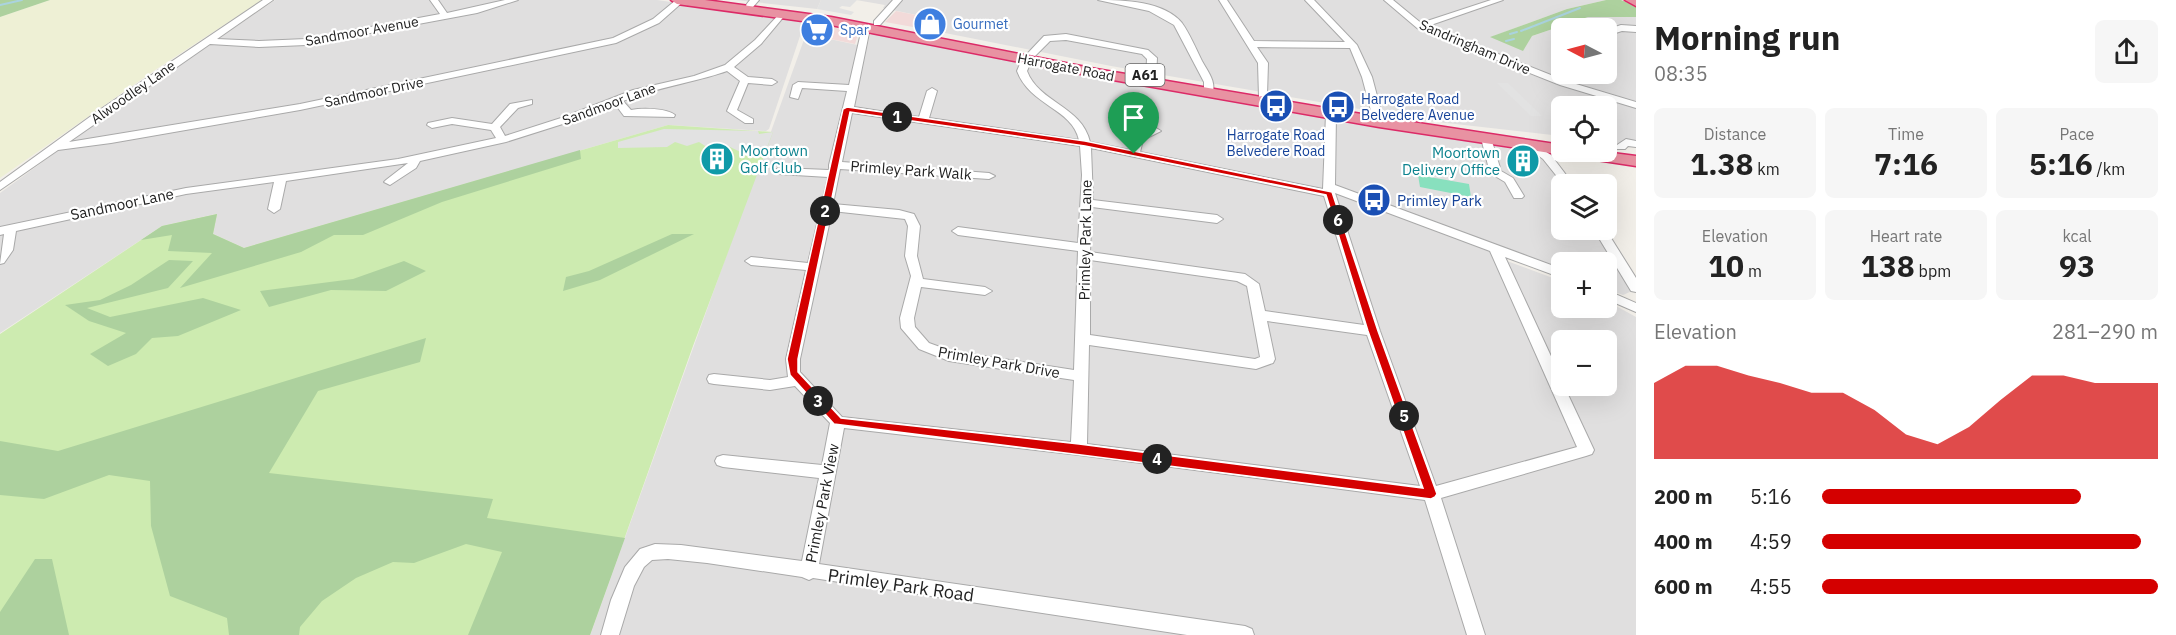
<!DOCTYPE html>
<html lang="en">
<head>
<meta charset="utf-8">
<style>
	:root { --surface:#fff; --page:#f6f6f6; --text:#222; --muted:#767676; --accent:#d40000 }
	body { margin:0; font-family:"IBM Plex Sans",sans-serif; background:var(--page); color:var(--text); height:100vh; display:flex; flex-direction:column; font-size:22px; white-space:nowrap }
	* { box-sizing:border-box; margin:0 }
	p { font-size:20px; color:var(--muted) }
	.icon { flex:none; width:33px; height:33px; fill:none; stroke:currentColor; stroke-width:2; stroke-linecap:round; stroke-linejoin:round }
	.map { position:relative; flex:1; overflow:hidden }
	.drawer { display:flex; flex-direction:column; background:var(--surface); width:540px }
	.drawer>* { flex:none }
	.needle { width:39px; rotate:276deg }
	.controls { position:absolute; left:1551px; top:18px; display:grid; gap:12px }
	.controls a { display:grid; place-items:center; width:66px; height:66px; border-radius:9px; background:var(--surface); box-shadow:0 6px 24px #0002; font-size:30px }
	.pin { position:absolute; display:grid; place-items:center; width:51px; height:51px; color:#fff; margin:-62px -26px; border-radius:50% 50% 50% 0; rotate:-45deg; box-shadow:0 0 6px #0007 }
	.pin .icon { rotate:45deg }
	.km { position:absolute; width:30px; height:30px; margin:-15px; border-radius:50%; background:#222; color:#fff; font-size:16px; line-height:30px; text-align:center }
	.round { display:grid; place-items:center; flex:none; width:63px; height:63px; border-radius:9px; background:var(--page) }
	.head { display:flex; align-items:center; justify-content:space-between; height:102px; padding:0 18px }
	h1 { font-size:33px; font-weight:700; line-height:45px }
	.stats { display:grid; grid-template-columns:repeat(3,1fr); gap:9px; height:102px; padding:6px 18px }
	.stats div { display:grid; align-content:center; border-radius:9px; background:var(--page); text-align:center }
	.stats b { font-size:30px; font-weight:700 }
	.stats small { font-size:16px; font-weight:400 }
	.stats p { font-size:16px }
	.chart { height:168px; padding:12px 18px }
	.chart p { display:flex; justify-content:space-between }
	.chart svg { width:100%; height:108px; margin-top:6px; fill:var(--accent); opacity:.7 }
	ul { padding:0 18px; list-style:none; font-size:20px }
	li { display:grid; grid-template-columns:96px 72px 1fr; align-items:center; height:45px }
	li i { height:15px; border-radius:8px; background:var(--accent) }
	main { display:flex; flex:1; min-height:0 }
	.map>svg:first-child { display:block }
	.residential { fill:#e0dfdf; fill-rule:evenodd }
	.commercial { fill:#f2dad9 }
	.farmland { fill:#eef0d5 }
	.grass { fill:#cdebb0 }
	.forest { fill:#add19e }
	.pitch { fill:#88e0be }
	.parking { fill:#e2e2e2 }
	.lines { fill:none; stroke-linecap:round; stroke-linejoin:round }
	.stream { stroke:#aad3df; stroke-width:2 }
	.minor-casing { stroke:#a9a9a9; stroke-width:2 }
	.highway-casing { stroke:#dc2a67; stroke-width:3 }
	.minor { fill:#fff; fill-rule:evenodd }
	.highway { fill:#e892a2; fill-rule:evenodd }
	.route { fill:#d40000; stroke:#fff; stroke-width:1.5; fill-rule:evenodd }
	.labels { text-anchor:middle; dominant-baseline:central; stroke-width:4.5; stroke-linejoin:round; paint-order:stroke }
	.far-shop-label { font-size:14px; fill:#366cbe; stroke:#fff; text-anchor:start }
	.far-street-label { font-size:14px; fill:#222; stroke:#fff }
	.shield { fill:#fff; stroke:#646464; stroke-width:1.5 }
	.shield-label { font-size:14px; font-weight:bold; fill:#222 }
	.far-transit-label { font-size:14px; fill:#164399; stroke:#fff; text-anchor:start }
	.culture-label { font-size:15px; fill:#0d838f; stroke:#fff; text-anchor:start }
	.street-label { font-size:15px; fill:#222; stroke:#fff }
	.transit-label { font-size:15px; fill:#164399; stroke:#fff; text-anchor:start }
	.near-street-label { font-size:18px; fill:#222; stroke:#fff }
</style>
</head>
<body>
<main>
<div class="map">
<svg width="1636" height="635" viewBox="0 0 1636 635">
	<rect width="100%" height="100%" fill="#f2efe9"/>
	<path class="residential" d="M275 0H657L805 21 769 129 766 131 668 125 244 248 213 234 216 214 162 226 0 333V193L89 128Z
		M736 0H821L817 9Z
		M856 0H1606L1567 9 1491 37 1532 36 1588 17H1636V146L1607 142 1606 106H1562L1561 136 1429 121 1111 66 930 30 942 15 925 12 921 16 883 8 885 5ZM1562 28H1606V74H1562Z
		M876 33 1406 131 1529 151 1544 158 1564 184H1562V230H1594L1632 291 1623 295 1607 289 1606 262H1562L1561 268 1510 250 1507 261 1561 281 1562 308H1606L1607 301 1636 317V635H590L806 34 867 47 870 35ZM1562 340H1606V386H1562Z"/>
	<path class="commercial" d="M896 11 921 16 925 12 943 15 930 30 885 22Z
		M810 22 855 31 858 34 855 44 806 34Z"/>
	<path class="farmland" d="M50 0H262L155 70 0 178V17Z"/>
	<path class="grass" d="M668 125 773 132 693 346 590 635H0V334L162 226 217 214 213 234 244 248Z"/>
	<path class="forest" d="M0 0H50L0 17Z
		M1606 0H1621L1636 6V17H1588L1532 36 1523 51 1490 37 1567 9Z
		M580 150 581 159 442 202 363 235H334L301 252 180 288 212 253 168 251 172 235 141 240 162 226 217 214 213 234 244 248Z
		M672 234H694L600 280 563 291 566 277 589 271Z
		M169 260 193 261 168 288 87 308 110 317 203 298 241 310 178 336 152 338 136 354 108 366 90 354 126 333 89 321 65 305 100 300 131 285Z
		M404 261 426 271 386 291 331 290 269 307 260 291 353 279Z
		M426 338 420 362 318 391 269 473 493 499 487 518 625 538 590 635H468L502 552 466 544 414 563 393 562 356 578 322 601 300 627 299 635H229L227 618 170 596 151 526 150 481 109 475 44 499 0 495V441L58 451Z
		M35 559H52L69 635H0V612Z"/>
	<path class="pitch" d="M1418 175 1469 184 1471 197 1420 187Z"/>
	<path class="parking" d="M821 0H857L850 7 842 6 839 8 854 12 851 15 817 9Z
		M1497 83H1508L1542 116H1531Z
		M664 129 758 131 759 134 773 132 764 155 755 153 751 157 728 146 721 150 710 149 699 142 687 146 675 142 667 147 618 148V142Z"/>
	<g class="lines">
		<path class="stream" d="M0 5 22 0
			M1521 31 1580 8
			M1510 34 1517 32
			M1506 41 1514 39"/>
		<defs>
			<path id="minor" d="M263 0H273L217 39 259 41 306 39 440 14 430 0H438L447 13 505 0H518L477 13 306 45 259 47 210 44 69 142 300 104 613 38 653 19 676 0H685L659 23 616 43 300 110 111 143 58 150 0 190V182L98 111Z
				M750 0H759L753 7H747L746 5Z
				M893 0H902L880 25H874V21Z
				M1098 0C1124 0 1164 1 1182 23 1190 34 1196 49 1202 61 1208 72 1217 82 1212 95L1204 93V82L1174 25 1149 11Z
				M1219 0H1227L1254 41 1345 42 1305 0H1314L1357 45 1372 77 1384 122 1383 124H1375L1374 122 1362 77 1350 48 1257 47 1268 63 1267 95 1259 97 1258 63Z
				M1384 0H1393L1421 23 1491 0H1503L1428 26 1566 81 1636 102V108L1560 85 1417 28Z
				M782 11 786 14 761 44 734 67 748 77 772 79 777 82 772 85 748 83 737 110 753 119V123H745L727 111 740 81 727 71C693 83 657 87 623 101L631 110C642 108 666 108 675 115L674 117 624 116 615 104 569 122 506 142 420 161 416 168 390 185 384 182 386 180 408 163 286 181 280 209 274 213 268 209 274 182 186 194 16 231 13 250 4 263 0 264 4 234 0 235V227L186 188 398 159 496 138 491 130 452 124 432 128 427 125 428 123 452 118 492 124 510 104 532 100V104L518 108 500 127 505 136 561 118 633 90 694 76 725 65 755 40Z
				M866 25 870 28 854 107 919 117 927 91 932 88 937 91 929 118 1079 140C1072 108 1030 106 1017 71L1022 59 1027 56 1032 59 1027 71C1039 103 1082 106 1090 142L1130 150 1134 136 1156 128 1161 131 1143 140 1140 152 1323 189 1326 114 1331 111 1336 114 1335 185 1562 269V278L1505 257 1562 380V386H1564L1594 450 1592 454 1586 456 1441 498 1485 635H1467L1425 500 1079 455 844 428 819 564 1245 626 1252 629 1254 635H1187L813 578 809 580 802 577 707 563 668 559 652 560 644 567 634 586 619 635H601L611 600 625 567 640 549 655 544 681 545 802 561 819 478 723 467 717 465 715 461 717 457 723 455 822 465 830 423 795 386 770 390 714 384 709 383 707 379 709 375 714 374 770 380 788 377 786 359 806 270 751 265 745 261 751 257 808 263 828 177 779 174 773 171 779 168 829 170V165L847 91 802 88 798 99 790 97 793 85 798 82 849 85 862 28ZM852 113 1080 146 1082 175 1078 243 958 227 952 231 958 235 1078 251 1074 370 951 351 929 343 915 327 914 318 921 287 985 295 992 291 985 287 923 279 917 256 920 226 914 214 899 210 833 204 840 169 989 179 995 176 989 173 842 162ZM1091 148 1324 196 1364 325 1265 311 1259 284 1245 274 1090 252 1092 207 1217 223 1223 219 1217 215 1093 200ZM1335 193 1490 251 1577 447 1436 486 1380 331ZM832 211 905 219 908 226 905 256 911 276 900 318 901 328 919 349 949 361 1074 380 1071 442 842 417 800 372V359ZM1090 260 1237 281 1247 286 1260 357 1255 359 1090 335ZM1267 321 1367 335 1420 486 1087 444 1089 345 1256 369 1273 363 1275 359Z
				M1621 25 1636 26V32L1622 31 1606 36V30Z
				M1066 34 1148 50 1157 58 1156 76 1151 79 1146 76 1147 59 1142 54 1066 40 1050 41 1035 56 1027 54 1044 36Z
				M1486 135 1491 138 1501 171 1513 178 1524 196 1522 198H1514L1505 182 1490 173 1481 138Z
				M1626 139 1636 141V147L1628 146 1625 149H1617V145Z
				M1531 142 1551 155 1573 184H1563L1543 159 1527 147V143Z
				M1594 230H1606L1636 278V292L1631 291Z
				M1606 290 1636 303V312L1606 299Z"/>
			<path id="highway" d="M671 0H705L831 17 1096 69 1379 117 1562 145V152H1605L1636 156V166L1379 127 1096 77 831 25 677 4Z
				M1625 0H1636V6Z"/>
		</defs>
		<use href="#minor" class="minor-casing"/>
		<use href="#highway" class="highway-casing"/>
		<use href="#minor" class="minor"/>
		<use href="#highway" class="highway"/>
	</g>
	<path class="route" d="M847 107 1085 141 1332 192 1378 331 1437 494 1435 497 1431 499 834 424 790 375 787 359 843 109ZM850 112 1085 146 1326 195 1368 331 1423 488 1079 444 841 418 798 372V359Z"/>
	<defs>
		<symbol id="shop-disc" viewBox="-11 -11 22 22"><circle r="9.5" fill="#3f7fe0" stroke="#fff"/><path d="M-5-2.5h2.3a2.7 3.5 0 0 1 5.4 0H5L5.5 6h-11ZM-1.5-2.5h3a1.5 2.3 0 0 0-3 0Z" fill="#fff"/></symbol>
		<symbol id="supermarket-disc" viewBox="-11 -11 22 22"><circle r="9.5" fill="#3f7fe0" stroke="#fff"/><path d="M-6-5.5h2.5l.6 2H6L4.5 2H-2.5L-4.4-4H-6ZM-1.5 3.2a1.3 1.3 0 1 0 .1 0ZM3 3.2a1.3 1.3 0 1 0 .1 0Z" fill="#fff"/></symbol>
		<symbol id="bus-disc" viewBox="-11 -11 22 22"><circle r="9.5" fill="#1a4fb4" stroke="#fff"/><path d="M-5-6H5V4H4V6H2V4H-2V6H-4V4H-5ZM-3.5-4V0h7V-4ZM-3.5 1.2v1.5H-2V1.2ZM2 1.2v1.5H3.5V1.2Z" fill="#fff"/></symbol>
		<symbol id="building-disc" viewBox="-11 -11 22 22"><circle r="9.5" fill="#0f9aa8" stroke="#fff"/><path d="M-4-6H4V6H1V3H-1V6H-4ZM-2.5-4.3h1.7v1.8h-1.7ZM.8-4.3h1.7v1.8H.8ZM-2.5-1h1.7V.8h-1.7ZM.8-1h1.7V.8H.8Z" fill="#fff"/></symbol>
	</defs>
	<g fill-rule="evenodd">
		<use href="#shop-disc" x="911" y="5" width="38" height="38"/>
		<use href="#supermarket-disc" x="798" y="11" width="38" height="38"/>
		<use href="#bus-disc" x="1257" y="87" width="38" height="38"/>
		<use href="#bus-disc" x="1319" y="88" width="38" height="38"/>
		<use href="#building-disc" x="698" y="140" width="38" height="38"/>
		<use href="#building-disc" x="1504" y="142" width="38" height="38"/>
		<use href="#bus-disc" x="1355" y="181" width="38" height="38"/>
	</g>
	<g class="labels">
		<g class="far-shop-label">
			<text x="953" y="24">Gourmet</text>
			<text x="840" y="30">Spar</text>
		</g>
		<g class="far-street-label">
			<text transform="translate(362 31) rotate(-10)">Sandmoor Avenue</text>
			<text transform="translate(1475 47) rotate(23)">Sandringham Drive</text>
			<text transform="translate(1066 67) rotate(11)">Harrogate Road</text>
			<text transform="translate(133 92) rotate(-35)">Alwoodley Lane</text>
			<text transform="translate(374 92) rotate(-12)">Sandmoor Drive</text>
			<text transform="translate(609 104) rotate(-20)">Sandmoor Lane</text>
		</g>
		<rect class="shield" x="1125.5" y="64" width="39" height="22" rx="4.5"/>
		<g class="shield-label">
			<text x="1145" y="75">A61</text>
		</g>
		<g class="far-transit-label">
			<text x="1361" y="99">Harrogate Road<tspan x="1361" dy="16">Belvedere Avenue</tspan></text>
			<text x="1276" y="135" text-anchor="middle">Harrogate Road<tspan x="1276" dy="16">Belvedere Road</tspan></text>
		</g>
		<g class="culture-label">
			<text x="740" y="150">Moortown<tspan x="740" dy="17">Golf Club</tspan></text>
			<text x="1500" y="152" text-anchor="end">Moortown<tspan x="1500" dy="17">Delivery Office</tspan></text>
		</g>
		<g class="street-label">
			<text transform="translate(911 170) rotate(4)">Primley Park Walk</text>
			<text transform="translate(122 204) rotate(-12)">Sandmoor Lane</text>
			<text transform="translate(1085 240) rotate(-89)">Primley Park Lane</text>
			<text transform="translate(999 362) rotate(10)">Primley Park Drive</text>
			<text transform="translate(822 503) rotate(-79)">Primley Park View</text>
		</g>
		<g class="transit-label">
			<text x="1397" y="200">Primley Park</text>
		</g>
		<g class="near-street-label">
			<text transform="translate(901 585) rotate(8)">Primley Park Road</text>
		</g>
	</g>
</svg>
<div class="controls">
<a><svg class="needle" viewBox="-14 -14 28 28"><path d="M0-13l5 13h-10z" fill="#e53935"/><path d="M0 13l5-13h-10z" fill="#767676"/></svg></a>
<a><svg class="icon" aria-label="locate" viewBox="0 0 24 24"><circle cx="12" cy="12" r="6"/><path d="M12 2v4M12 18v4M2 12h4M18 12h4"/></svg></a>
<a><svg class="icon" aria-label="layers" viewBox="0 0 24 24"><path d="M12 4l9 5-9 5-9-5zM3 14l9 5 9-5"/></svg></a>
<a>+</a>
<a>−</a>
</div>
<div class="pin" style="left:1134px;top:154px;background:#1e9e55"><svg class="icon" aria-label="arrive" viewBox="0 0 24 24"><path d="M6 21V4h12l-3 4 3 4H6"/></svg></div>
<b class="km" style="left:897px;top:117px">1</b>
<b class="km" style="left:825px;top:211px">2</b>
<b class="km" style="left:818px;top:401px">3</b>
<b class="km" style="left:1157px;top:459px">4</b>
<b class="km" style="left:1404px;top:416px">5</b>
<b class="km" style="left:1338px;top:220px">6</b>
</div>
<section class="drawer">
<div class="head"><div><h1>Morning run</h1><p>08:35</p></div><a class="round"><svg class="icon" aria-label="share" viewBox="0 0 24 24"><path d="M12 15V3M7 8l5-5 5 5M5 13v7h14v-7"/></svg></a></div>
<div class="stats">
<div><p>Distance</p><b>1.38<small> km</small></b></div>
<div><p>Time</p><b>7:16</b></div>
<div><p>Pace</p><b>5:16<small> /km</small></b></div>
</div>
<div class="stats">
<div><p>Elevation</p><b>10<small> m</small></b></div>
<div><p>Heart rate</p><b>138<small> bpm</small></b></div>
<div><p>kcal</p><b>93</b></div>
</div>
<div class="chart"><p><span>Elevation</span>281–290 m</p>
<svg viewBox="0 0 160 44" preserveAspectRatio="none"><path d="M0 44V13L10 6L20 6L30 10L40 13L50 17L60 17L70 24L80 34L90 38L100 31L110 20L120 10L130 10L140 13L150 13L160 13V44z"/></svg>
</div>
<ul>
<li><b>200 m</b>5:16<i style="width:77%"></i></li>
<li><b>400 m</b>4:59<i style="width:95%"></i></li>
<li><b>600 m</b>4:55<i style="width:100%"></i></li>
</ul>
</section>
</main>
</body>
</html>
